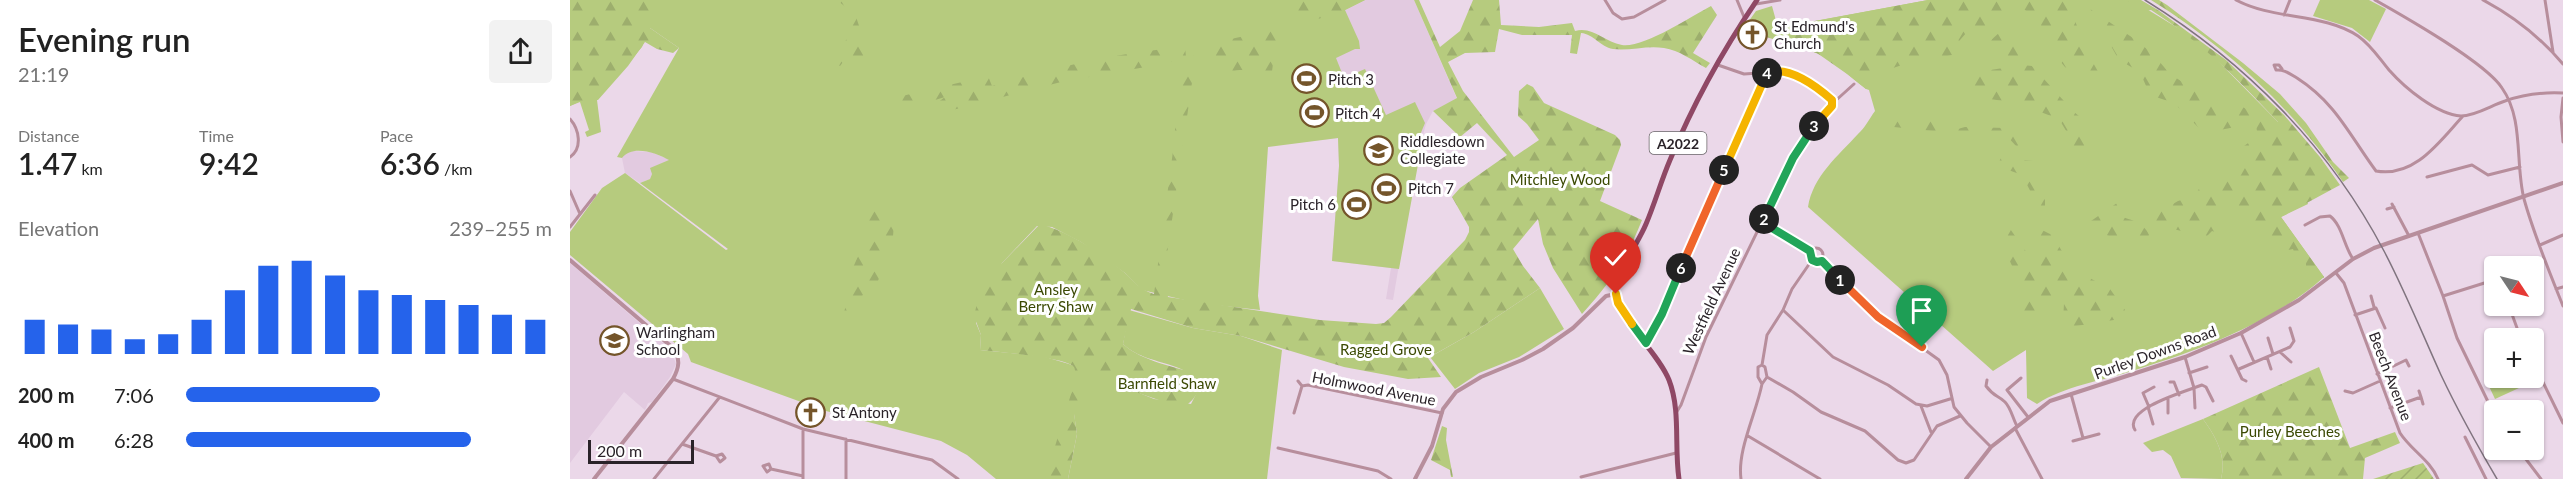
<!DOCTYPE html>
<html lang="en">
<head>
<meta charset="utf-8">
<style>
	:root { --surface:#fff; --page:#f2f2f2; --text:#222; --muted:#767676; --accent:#2563eb }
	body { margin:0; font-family:Lato,sans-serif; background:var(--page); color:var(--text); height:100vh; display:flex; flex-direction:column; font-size:22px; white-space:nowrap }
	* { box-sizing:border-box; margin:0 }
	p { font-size:20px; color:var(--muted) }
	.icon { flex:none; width:33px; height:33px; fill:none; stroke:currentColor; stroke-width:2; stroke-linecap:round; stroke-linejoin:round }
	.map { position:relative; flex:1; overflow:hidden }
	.panel { display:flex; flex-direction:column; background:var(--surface); width:570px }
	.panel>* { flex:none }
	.needle { width:39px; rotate:125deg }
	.buttons { position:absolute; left:1914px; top:256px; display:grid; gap:12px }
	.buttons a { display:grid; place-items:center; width:60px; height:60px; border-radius:6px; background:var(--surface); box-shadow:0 2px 4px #0004; font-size:30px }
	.scale { position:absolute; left:18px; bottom:15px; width:106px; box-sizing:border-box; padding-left:6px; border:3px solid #2a2329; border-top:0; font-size:16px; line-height:21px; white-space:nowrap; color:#2a2329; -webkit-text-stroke:4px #fff; paint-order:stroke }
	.pin { position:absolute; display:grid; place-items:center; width:51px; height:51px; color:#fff; margin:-62px -26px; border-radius:50% 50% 50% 0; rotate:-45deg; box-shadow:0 0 6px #0007 }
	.pin .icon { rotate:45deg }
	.km { position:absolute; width:30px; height:30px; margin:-15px; border-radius:50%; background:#222; color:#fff; font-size:16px; line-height:30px; text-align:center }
	.round { display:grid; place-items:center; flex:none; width:63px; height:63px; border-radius:6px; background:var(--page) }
	.summary { display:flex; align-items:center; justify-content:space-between; height:102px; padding:0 18px }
	h1 { font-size:33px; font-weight:600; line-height:45px }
	.metrics { display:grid; grid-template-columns:repeat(3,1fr); gap:9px; height:102px; padding:6px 18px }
	.metrics div { display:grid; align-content:center }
	.metrics b { font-size:30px; font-weight:600 }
	.metrics small { font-size:16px; font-weight:400 }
	.metrics p { font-size:16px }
	.chart { height:168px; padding:12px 18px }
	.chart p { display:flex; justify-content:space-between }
	.chart svg { width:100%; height:108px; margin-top:6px; stroke:var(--accent); stroke-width:6 }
	ul { padding:0 18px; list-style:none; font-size:20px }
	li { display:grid; grid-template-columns:96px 72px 1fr; align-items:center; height:45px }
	li i { height:15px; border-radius:8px; background:var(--accent) }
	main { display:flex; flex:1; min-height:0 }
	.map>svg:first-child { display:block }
	.built { fill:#e2cae0 }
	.green { fill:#b6cb7e }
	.forest { fill:url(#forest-firs) }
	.garden { fill:url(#garden-furrows) }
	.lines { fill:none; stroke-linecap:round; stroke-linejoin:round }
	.minor { stroke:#b78e9c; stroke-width:3 }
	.tertiary { stroke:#b78e9c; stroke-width:4 }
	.primary { stroke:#8f4865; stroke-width:5 }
	.rail { stroke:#80747f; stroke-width:1.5 }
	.split-1-casing { stroke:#fff; stroke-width:12 }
	.split-2-casing { stroke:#fff; stroke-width:12 }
	.split-3-casing { stroke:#fff; stroke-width:12 }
	.split-4-casing { stroke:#fff; stroke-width:12 }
	.split-5-casing { stroke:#fff; stroke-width:12 }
	.split-6-casing { stroke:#fff; stroke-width:12 }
	.split-7-casing { stroke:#fff; stroke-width:12 }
	.split-8-casing { stroke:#fff; stroke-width:12 }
	.split-1 { stroke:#f0652b; stroke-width:8 }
	.split-2 { stroke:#22a559; stroke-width:8 }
	.split-3 { stroke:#22a559; stroke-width:8 }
	.split-4 { stroke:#f5b400; stroke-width:8 }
	.split-5 { stroke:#f5b400; stroke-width:8 }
	.split-6 { stroke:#f0652b; stroke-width:8 }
	.split-7 { stroke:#22a559; stroke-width:8 }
	.split-8 { stroke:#f5b400; stroke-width:8 }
	.labels { text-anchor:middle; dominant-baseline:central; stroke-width:6; stroke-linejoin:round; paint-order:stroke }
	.shield { fill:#fff; stroke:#6a6569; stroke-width:1.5 }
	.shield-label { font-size:14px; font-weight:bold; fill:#2a2329 }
	.poi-label { font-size:15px; fill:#2a2329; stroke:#fff; text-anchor:start }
	.park-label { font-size:15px; fill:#3b4903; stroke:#fff }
	.street-label { font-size:15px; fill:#2a2329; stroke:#fff }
</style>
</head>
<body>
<main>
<section class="panel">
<div class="summary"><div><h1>Evening run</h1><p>21:19</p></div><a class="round"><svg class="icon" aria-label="share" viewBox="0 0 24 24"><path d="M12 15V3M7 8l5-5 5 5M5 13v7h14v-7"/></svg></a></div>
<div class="metrics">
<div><p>Distance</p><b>1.47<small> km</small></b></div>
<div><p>Time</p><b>9:42</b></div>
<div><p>Pace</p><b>6:36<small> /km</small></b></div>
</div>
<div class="chart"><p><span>Elevation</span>239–255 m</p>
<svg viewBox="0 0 160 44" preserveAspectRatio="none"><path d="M5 44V30M15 44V32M25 44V34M35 44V38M45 44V36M55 44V30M65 44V18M75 44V8M85 44V6M95 44V12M105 44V18M115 44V20M125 44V22M135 44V24M145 44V28M155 44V30"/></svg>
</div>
<ul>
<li><b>200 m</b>7:06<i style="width:53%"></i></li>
<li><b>400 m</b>6:28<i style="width:78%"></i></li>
</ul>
</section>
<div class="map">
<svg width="1993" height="479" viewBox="0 0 1993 479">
	<defs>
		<pattern id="forest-firs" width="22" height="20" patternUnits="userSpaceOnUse" patternTransform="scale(1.5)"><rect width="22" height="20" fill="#b6cb7e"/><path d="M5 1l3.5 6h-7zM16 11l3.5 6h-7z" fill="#9dae6d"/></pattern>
		<pattern id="garden-furrows" width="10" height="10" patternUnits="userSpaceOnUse" patternTransform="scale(1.5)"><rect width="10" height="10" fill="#b6cb7e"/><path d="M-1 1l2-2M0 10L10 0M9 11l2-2" fill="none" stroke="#9dae6d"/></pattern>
	</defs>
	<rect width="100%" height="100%" fill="#ebd8e9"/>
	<path class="built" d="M795 0H844L887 99 863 111 856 124 848 154 823 300 816 299 821 268 762 261 769 166 768 138 698 146 775 10Z
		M62 151 81 152 100 160 82 174 80 179 70 183 55 173 52 158 56 153Z
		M0 263 101 350 106 364 100 377 82 402 78 403 75 410 54 392 0 463Z"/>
	<path class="green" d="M0 0H795L775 10 789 41 790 49H785L766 58 774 78 795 69 816 115 845 102 855 123 850 135 853 137 829 269 762 261 769 166 768 138 698 147 688 296 690 310 627 303 572 290 555 273 511 242 482 227 467 226 432 263 406 323 411 335 410 350 472 356 499 364 584 399 621 404 632 382C623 376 615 370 606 367 587 360 568 358 553 344L559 310 623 328 671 336 712 350 697 479H498L507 434 504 414 483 479H426L397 455 371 441 256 411 121 362 118 354 0 255V232L32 188 55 173 156 250 158 249 70 183 80 179 82 174 80 168 99 160C87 153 62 144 52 158L47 157 109 48 80 28 72 47 27 100 31 132 17 137 15 132 19 130 10 102 0 106Z
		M1358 0H1562L1616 33 1638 51 1708 122 1738 204 1711 217 1754 277C1703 323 1627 351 1562 371 1532 381 1494 386 1467 404L1457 398 1456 350 1423 371 1238 207C1243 176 1268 156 1288 134 1295 128 1299 119 1305 111L1299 90 1296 89C1280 77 1265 61 1246 53 1222 43 1198 39 1176 25L1186 11 1202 6 1208 28Z
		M1750 0H1799L1816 9 1800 42 1782 28 1743 16Z
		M970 288 994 329 949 357 909 373 885 389 860 357 904 332Z
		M1926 378H1944L1949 388 1925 399 1917 382Z
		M1633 419C1646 437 1657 456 1651 479L1611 478 1601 456 1593 450 1582 452 1573 443Z"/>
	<path class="forest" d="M0 0H81L80 28 109 48 103 53 87 49 75 42 58 66 28 100 10 101 0 106Z
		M259 0H282C288 25 291 43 316 53L273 62 270 66 267 64 280 29 281 11 268 1Z
		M729 0H795L775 10 730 25 722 21V8Z
		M844 0H849L870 47 890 31 903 0H929L931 25 969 27 1002 23 1005 31C1023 26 1034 42 1052 45 1074 48 1120 17 1141 6L1147 15 1123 53 1140 63 1136 68C1123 61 1109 50 1094 48 1078 45 1060 51 1043 49 1030 47 1024 34 1011 33L1007 54 1000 53 1002 35H952L929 29 925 52 895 53 878 62 893 91 944 157 969 140 957 124 948 116 949 91 957 84 963 87 974 103 1045 135 1050 140 1051 145 1030 201 1072 220C1056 260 1041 282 1012 314L983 268 973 244 968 219 943 249 953 266 970 288 904 332 858 358 871 377 838 379 774 367 671 336 623 328 561 309 553 344C573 362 604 366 630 375 634 387 623 403 612 408L516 375 504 413 507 434 498 479H475L505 381C505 377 506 371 504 367 496 357 426 352 410 350L411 335 404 316 410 291 432 263 470 224C500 232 531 253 555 273 565 282 570 290 584 294L603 151 611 67 617 61 625 62 594 275 598 297 750 320 806 324 814 323 821 317 895 240 899 232V227L882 197 890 188 937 155 907 123 890 137 863 111 887 98Z
		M1358 0H1497L1517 52 1544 100 1534 96 1519 81 1495 67 1484 54 1476 32 1463 15 1450 7 1441 16 1418 27 1397 32 1390 40 1387 52 1382 55 1362 59 1345 65 1335 64 1305 74 1299 80V89H1296L1277 74 1247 53 1193 36 1194 32 1207 28Z
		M1556 0H1571L1588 10 1656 60 1714 115 1750 157 1770 185 1711 217 1754 277 1753 278 1744 270 1736 267V263H1725L1724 267 1719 266 1717 262 1726 258 1723 249C1686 260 1680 199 1649 210 1640 222 1647 224 1652 234L1642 231 1636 237 1591 226 1579 217 1582 213 1591 211 1608 201 1625 196 1630 187 1640 182 1650 184 1655 177 1660 176 1663 182H1667L1675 168 1685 164 1671 151 1674 146 1688 136 1685 121 1689 120 1696 125 1708 122C1669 80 1630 41 1581 10L1576 11Z
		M1581 0H1589L1597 5 1673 63 1710 94 1736 123 1763 162 1779 178 1773 182C1725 111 1656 46 1581 0Z
		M1520 9 1563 38 1582 53 1600 74 1631 94 1656 104 1665 103 1684 113 1677 120 1681 124 1634 133 1604 103 1580 95 1570 72 1549 60Z
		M1443 29 1460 57 1456 62 1418 56 1420 41 1430 32Z
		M703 30 707 33 701 79C680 76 678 63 655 75L638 64 630 56H623V47Z
		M615 47 616 57 598 63 491 82 367 114 363 106 375 97 338 108 327 104 326 101 332 96 418 76 422 86C485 67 550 52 615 47Z
		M1452 65 1462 66 1504 112 1515 121 1520 136 1512 150H1501L1498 134 1489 119 1447 103 1420 99 1402 92 1398 87 1408 72Z
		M1319 115 1329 119H1355L1384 130 1395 127 1437 128 1449 143V146L1447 147 1434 133 1397 134 1386 136 1363 131 1314 126 1313 120Z
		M1431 158 1463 161 1467 164 1470 193 1475 200V211L1471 212 1452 175 1433 168 1428 164Z
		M312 199 315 202 317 218 324 224 323 236 307 284 288 299 275 321 271 322 281 289 282 270 295 240 300 213 308 201Z
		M1547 203H1551V207L1542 214C1556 219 1573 220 1579 235L1577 239C1560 244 1534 237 1520 226L1521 221Z
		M1429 223 1438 226 1467 267 1472 263 1473 248 1465 236 1470 229 1482 235 1503 269 1540 289 1555 310 1550 319 1500 327 1493 321 1495 286C1482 292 1479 312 1469 322L1449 307 1452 288 1425 228Z
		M1749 367 1780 448 1825 432 1830 443 1795 458 1793 479H1651C1657 456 1646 437 1633 419Z
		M872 426 877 428 876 440 883 477H881L880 470 861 460Z"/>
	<path class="garden" d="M1853 463 1864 479H1803Z"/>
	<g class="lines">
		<path class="minor" d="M1035 0 1043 13 1052 19 1064 17 1095 0
			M1167 0 1174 17
			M1666 0C1703 20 1754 13 1788 36 1801 45 1809 58 1819 70 1835 88 1866 114 1891 116 1905 116 1922 105 1935 101 1954 94 1972 92 1993 93
			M1805 0C1835 17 1915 62 1932 88 1954 119 1945 163 1954 199 1964 235 1979 271 1993 306
			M1913 0C1943 16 1971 38 1993 64
			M1975 0 1983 52
			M1186 4 1210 0
			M1714 15 1720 0
			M1148 65 1174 74 1204 72 1224 75 1241 83 1263 103
			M1712 69 1709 65H1704L1706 70C1714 69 1720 74 1727 78 1766 103 1780 136 1806 171 1845 178 1870 141 1893 116
			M1993 98 1991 117 1993 142
			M0 119C9 129 13 148 0 157
			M1857 177 1902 165 1918 175 1950 167
			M0 191 10 214
			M1822 204 1839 236
			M1817 209 1824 207
			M1193 222 1240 251
			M1735 225 1750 217 1760 216C1772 225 1774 246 1783 259
			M0 227 25 195
			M1848 233 1873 296 1887 338 1924 414
			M1970 245 1993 235
			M1239 255a7 7 0 1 1 14 0a7 7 0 1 1-14 0Z
			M1253 261 1305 314 1369 360 1377 375 1384 407 1397 423 1421 447
			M1956 267 1974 258
			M1766 273 1774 283 1830 433C1841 450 1860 460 1868 479
			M1986 289 1993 287
			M1801 296 1804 307
			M1873 296 1924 280
			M1939 306 1951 339
			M1213 310 1263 357 1318 385 1346 404 1357 406 1380 399
			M1785 315 1806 308 1815 328
			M1671 333 1684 362
			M1698 338 1703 354
			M1076 343 1092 314 1198 72
			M1710 352 1721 362
			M1661 356 1672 379 1676 381
			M1615 357 1624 388 1625 408
			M1697 357 1701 369
			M1964 364 1993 423
			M1192 365 1197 335 1213 310 1222 289 1242 260
			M1669 369 1720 347 1724 341 1720 328
			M1619 373 1637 367
			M1807 374 1836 360 1839 366
			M1197 377 1223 392 1251 412 1295 431 1328 460 1336 463 1344 460 1367 426 1390 416
			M1451 378 1437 390 1458 417
			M103 379 233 429 362 460 388 479
			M1417 380 1416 386C1424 397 1428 395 1435 402 1441 408 1443 419 1447 426
			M728 381 732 386
			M1600 382H1604L1609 395
			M1775 391 1783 393 1810 381
			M1849 391 1851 397
			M1501 394 1513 438
			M1598 399V413
			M1351 406 1361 432
			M1578 407 1583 424
			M1579 407 1573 393 1584 387
			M1820 408 1851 397 1853 404
			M724 413 732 386 738 385 872 413
			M1106 413 1111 405 1136 337 1223 158 1242 127 1263 103 1284 84
			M1445 428 1472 479
			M233 429V479
			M1565 430C1552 409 1617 391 1632 385L1636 387 1643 401
			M1178 436 1250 479
			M1895 437 1916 479
			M276 439V479
			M1503 441 1529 434
			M112 444 146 456 150 462 155 458 152 454 146 456
			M708 448 808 471 821 479
			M1949 450 1971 479
			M201 469 197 472 193 466 199 464 201 469 233 476
			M1011 477 1106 453
			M84 479 149 398
			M1171 479C1167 450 1186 414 1192 384L1197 377 1195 367 1192 365 1188 367V377L1192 384"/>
		<path class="tertiary" d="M0 260 103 348C111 359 109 368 103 379L24 479
			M845 479 862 446 873 409 886 392 911 377 952 360 973 349 1003 328 1036 296 1046 294
			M1396 479 1421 447 1480 401 1615 357 1671 333 1729 300 1783 259 1804 248 1993 183"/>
		<path class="primary" d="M1109 479C1104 446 1111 411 1099 380 1088 352 1049 320 1046 295 1044 275 1068 244 1076 224 1085 203 1091 181 1100 160 1123 104 1153 50 1187 0"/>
		<path class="rail" d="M1575 0C1675 62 1759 146 1814 251 1835 291 1852 333 1871 375 1888 411 1907 445 1927 479"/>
	</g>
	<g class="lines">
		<defs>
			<path id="split-1" d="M1270 280 1308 317 1352 347"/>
			<path id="split-2" d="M1194 219 1192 222 1240 251 1242 260 1247 262 1252 261 1270 280"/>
			<path id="split-3" d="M1194 219 1223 158 1244 126"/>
			<path id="split-4" d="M1197 73C1219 65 1246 86 1262 100V106L1244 126"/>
			<path id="split-5" d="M1154 170 1197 73"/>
			<path id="split-6" d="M1111 268 1154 170"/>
			<path id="split-7" d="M1062 324 1076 343 1092 314 1111 268"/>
			<path id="split-8" d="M1046 294 1048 303 1062 324"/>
		</defs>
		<use href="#split-1" class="split-1-casing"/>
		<use href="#split-2" class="split-2-casing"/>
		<use href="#split-3" class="split-3-casing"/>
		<use href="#split-4" class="split-4-casing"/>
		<use href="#split-5" class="split-5-casing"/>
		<use href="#split-6" class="split-6-casing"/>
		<use href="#split-7" class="split-7-casing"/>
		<use href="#split-8" class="split-8-casing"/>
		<use href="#split-1" class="split-1"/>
		<use href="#split-2" class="split-2"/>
		<use href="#split-3" class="split-3"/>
		<use href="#split-4" class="split-4"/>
		<use href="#split-5" class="split-5"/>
		<use href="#split-6" class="split-6"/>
		<use href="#split-7" class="split-7"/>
		<use href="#split-8" class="split-8"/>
	</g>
	<defs>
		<symbol id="church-ring" viewBox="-11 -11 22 22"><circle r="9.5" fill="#fff" stroke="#74552a" stroke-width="1.5"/><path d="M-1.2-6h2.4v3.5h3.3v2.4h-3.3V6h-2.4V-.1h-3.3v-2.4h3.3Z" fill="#74552a"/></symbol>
		<symbol id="stadium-ring" viewBox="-11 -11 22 22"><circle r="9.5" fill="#fff" stroke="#74552a" stroke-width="1.5"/><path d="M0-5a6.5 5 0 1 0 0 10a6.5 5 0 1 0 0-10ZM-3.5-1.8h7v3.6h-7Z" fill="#74552a"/></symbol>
		<symbol id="school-ring" viewBox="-11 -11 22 22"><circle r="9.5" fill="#fff" stroke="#74552a" stroke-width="1.5"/><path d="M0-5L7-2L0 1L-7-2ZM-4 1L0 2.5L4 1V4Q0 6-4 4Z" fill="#74552a"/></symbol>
	</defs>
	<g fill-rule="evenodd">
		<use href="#church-ring" x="1166" y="18" width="33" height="33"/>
		<use href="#stadium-ring" x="720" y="62" width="33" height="33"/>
		<use href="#stadium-ring" x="728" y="96" width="33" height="33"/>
		<use href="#school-ring" x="792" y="134" width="33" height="33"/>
		<use href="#stadium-ring" x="800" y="172" width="33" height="33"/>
		<use href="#stadium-ring" x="770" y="188" width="33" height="33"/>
		<use href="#school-ring" x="28" y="324" width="33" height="33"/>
		<use href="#church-ring" x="224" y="396" width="33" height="33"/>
	</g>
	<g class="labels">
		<rect class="shield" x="1079.5" y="132" width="57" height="22" rx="4.5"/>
		<g class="shield-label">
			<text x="1108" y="143">A2022</text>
		</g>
		<g class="poi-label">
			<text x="1204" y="26">St Edmund's<tspan x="1204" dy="17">Church</tspan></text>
			<text x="758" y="79">Pitch 3</text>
			<text x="765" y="113">Pitch 4</text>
			<text x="830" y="141">Riddlesdown<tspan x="830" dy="17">Collegiate</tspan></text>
			<text x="838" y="188">Pitch 7</text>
			<text x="766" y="204" text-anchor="end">Pitch 6</text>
			<text x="66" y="332">Warlingham<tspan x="66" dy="17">School</tspan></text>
			<text x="262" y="412">St Antony</text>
		</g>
		<g class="park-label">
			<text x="990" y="179">Mitchley Wood</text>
			<text x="486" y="289">Ansley<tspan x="486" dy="17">Berry Shaw</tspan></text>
			<text x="816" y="349">Ragged Grove</text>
			<text x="597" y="383">Barnfield Shaw</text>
			<text x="1720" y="431">Purley Beeches</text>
		</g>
		<g class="street-label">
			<text transform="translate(1141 301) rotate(-65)">Westfield Avenue</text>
			<text transform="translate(1585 352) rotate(-20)">Purley Downs Road</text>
			<text transform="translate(1821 376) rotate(69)">Beech Avenue</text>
			<text transform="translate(804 388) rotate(11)">Holmwood Avenue</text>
		</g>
	</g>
</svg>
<div class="buttons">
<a><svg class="needle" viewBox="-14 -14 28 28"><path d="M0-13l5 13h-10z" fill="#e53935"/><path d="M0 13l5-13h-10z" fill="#767676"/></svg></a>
<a>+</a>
<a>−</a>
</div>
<div class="scale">200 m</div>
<div class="pin" style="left:1352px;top:347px;background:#1e9e55"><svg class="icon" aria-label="arrive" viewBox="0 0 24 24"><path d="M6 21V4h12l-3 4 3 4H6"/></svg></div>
<div class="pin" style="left:1046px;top:294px;background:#d93025"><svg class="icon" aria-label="check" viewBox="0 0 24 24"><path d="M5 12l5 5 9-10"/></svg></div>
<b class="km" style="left:1270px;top:280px">1</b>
<b class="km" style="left:1194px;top:219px">2</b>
<b class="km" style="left:1244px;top:126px">3</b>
<b class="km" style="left:1197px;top:73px">4</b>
<b class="km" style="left:1154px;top:170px">5</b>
<b class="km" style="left:1111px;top:268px">6</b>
</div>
</main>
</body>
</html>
